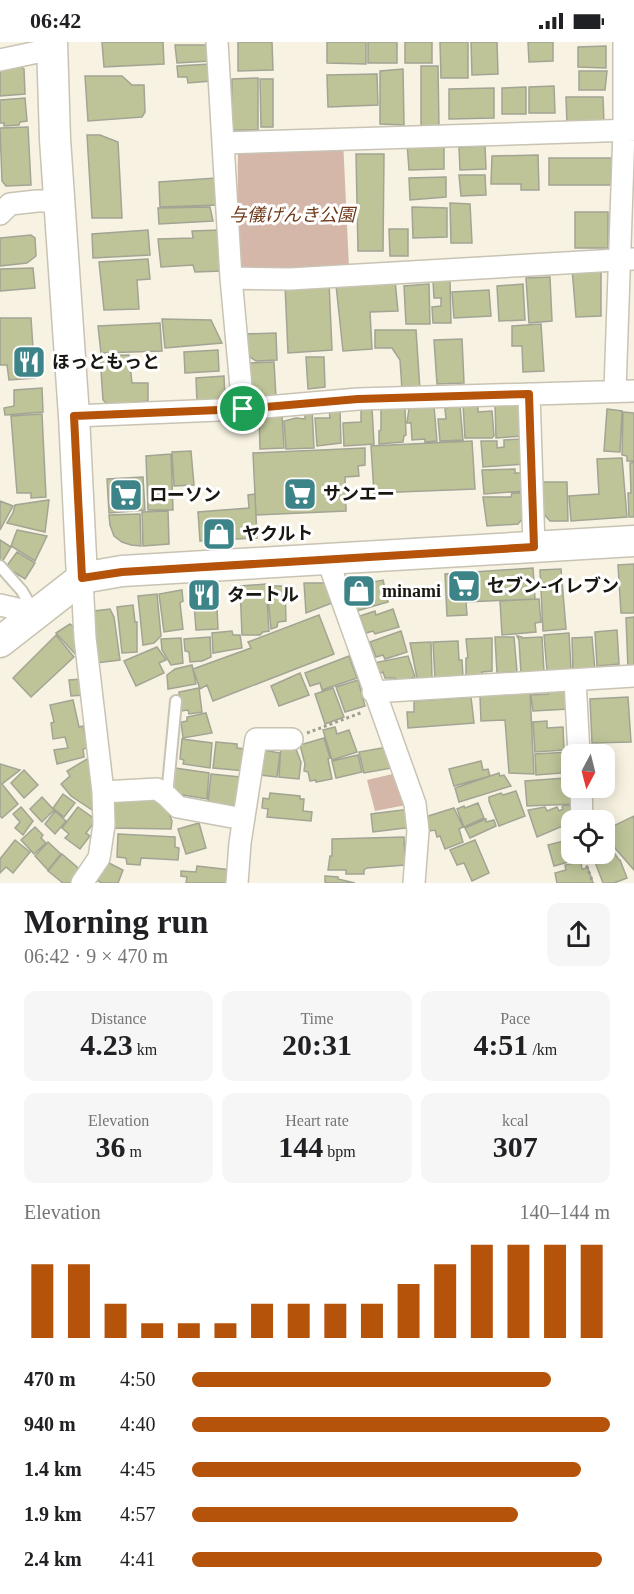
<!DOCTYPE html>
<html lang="en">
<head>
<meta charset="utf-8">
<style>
	:root { --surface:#fff; --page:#f6f6f6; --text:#202124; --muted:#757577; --accent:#b45309 }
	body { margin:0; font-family:"Times New Roman","Noto Sans JP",serif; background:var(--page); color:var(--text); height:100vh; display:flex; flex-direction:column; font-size:22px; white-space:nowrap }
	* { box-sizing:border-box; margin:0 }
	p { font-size:20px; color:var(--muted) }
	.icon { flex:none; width:33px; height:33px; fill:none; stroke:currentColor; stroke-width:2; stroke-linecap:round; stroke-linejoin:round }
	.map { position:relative; height:841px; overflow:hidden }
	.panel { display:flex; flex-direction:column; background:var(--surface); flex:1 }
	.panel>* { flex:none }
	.needle { width:39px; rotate:187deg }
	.controls { position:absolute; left:561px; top:702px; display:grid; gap:12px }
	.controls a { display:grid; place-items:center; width:54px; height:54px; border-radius:12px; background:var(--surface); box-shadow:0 3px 15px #0003; font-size:30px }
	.pin { position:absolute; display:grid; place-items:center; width:51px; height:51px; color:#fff; margin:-26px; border:3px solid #fff; border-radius:50%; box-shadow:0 2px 6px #0007 }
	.round { display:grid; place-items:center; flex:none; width:63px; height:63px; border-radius:12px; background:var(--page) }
	.head { display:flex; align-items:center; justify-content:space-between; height:102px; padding:0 24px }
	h1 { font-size:33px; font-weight:800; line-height:45px }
	.figures { display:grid; grid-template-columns:repeat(3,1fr); gap:9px; height:102px; padding:6px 24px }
	.figures div { display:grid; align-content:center; border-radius:12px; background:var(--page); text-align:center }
	.figures b { font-size:30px; font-weight:800 }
	.figures small { font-size:16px; font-weight:400 }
	.figures p { font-size:16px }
	.chart { height:168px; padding:12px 24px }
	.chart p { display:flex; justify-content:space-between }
	.chart svg { width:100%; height:108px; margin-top:6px; stroke:var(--accent); stroke-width:6 }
	ul { padding:0 24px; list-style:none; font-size:20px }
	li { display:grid; grid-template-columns:96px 72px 1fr; align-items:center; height:45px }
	li i { height:15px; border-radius:8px; background:var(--accent) }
	.status { display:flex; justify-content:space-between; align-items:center; height:42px; padding:0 30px; background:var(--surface); direction:ltr }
	.status svg { height:16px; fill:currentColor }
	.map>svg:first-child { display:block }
	.green { fill:#d4b7a9 }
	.building { fill:#bec498; stroke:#a2a494; stroke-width:1.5 }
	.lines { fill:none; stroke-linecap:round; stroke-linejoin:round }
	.lane-casing { stroke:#c8c3b3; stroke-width:14 }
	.street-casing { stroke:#c8c3b3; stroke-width:24 }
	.secondary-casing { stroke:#c8c3b3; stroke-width:33 }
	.path { stroke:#a29e91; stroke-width:3; stroke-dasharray:3 3; stroke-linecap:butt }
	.lane { stroke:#fff; stroke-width:10 }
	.street { stroke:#fff; stroke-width:21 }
	.secondary { stroke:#fff; stroke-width:30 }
	.route-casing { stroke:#fff; stroke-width:12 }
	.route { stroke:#b45309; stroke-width:8 }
	.labels { text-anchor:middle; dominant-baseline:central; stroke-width:6; stroke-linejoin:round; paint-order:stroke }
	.park-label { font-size:18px; font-style:italic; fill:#6f3919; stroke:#fff }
	.poi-label { font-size:18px; font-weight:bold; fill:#191711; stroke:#fff; text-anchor:start }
</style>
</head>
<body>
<div class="status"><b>06:42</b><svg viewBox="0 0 49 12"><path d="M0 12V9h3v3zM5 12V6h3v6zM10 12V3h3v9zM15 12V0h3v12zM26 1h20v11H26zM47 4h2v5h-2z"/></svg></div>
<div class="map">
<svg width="634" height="841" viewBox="0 0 634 841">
	<rect width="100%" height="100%" fill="#f7f2e1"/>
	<path class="green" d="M343 97 349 226 237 231 238 100Z
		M397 731 406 763 375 769 367 738Z"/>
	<path class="building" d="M102 0H163L164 22 104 25Z
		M238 0H272L273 28 238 29Z
		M327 0H366V22L327 21Z
		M368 0H397V21H368Z
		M405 0H432V21H405Z
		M440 0H468V36H441Z
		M471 0H497L498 32 472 33Z
		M528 0H553V19L529 20Z
		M175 3H208L209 19 177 21Z
		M606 4V26L578 25V5Z
		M17 22 24 27 25 52 0 54V24Z
		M210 22 211 39 188 41 187 35H178L177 24Z
		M421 24H438L439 86H421Z
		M403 27 404 83 380 82V29Z
		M579 29H607L605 48H579Z
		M377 32 378 63 328 65 327 33Z
		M85 34H122L132 43H144L145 70 142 75 88 79Z
		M258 36V88H231L232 37Z
		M260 37H273V85H261Z
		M554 44 555 71H529V45Z
		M526 45V72H502V46Z
		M494 46V76L449 77V47Z
		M566 55H603L604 81 567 82Z
		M25 56 27 79 20 80 19 83 4 84V81H0V58Z
		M28 85 31 143 6 144 2 139 0 86Z
		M87 93H100L118 100 122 176H92Z
		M407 101H444V127L409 128Z
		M485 104 486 127 460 128 459 105Z
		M356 112H384L383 209H358Z
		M538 113 539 148H521V142H491L492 114Z
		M549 116H612L611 143H549Z
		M459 133H485L486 153 461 154Z
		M446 135V155L410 158 409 136Z
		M216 136 217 163 160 165 159 140Z
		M450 161 470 162 472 201H451Z
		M210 165 213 179 159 182 158 166Z
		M412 165 447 166V195L413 196Z
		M575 170H608V206H575Z
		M389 187H408V214H390Z
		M148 188 150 213 93 216 92 192Z
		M220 188 222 229 195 230 193 223 161 225 158 197 193 196 192 189Z
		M31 193 35 196 36 214 27 221 0 224V196Z
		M148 217 150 237 137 238 139 267 104 268 99 220Z
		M33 226 35 246 0 249V227Z
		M572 226H601V274L576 275Z
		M550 235 552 279 529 281 526 236Z
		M395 238 398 269 370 270 372 307 343 309 336 243Z
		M450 238 451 281H433L432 265 441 264V256H434L433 239Z
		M329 240 332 308 288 311 285 243Z
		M429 242 430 282H406L404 244Z
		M523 242 525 278 499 279 497 244Z
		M489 248 491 274 454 276 452 250Z
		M0 276H31L35 336 9 338 7 323H0Z
		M162 277 211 278 222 301 165 306Z
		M160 281 162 309 101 311 98 284Z
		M541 282 544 329 523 330 522 304H512V284Z
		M375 288H416L420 348H402L400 318 392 306H375Z
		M276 291 277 318 256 319 244 311V292Z
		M462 297 464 341 437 342 434 298Z
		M218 308 219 329 185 331 184 310Z
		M129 313 132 341H148V359L108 363 103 358 100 314Z
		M306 315H324L325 345 308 347Z
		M274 320 276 356 251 353 249 321Z
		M224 334 225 359 197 361 196 336Z
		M42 346 43 370 5 373 4 366 14 364V348Z
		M512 358 522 367 523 394 496 396 495 361Z
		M478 361V370L492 369 494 394 492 396H465L463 362Z
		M434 364 437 399 425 400V397L412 398 411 381H407L409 366Z
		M460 364 463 398 440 399 438 377H446L445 367 450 365Z
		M361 366H372L374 402 344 404 343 381 361 380Z
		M405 366 406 393 404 394 403 400 379 402V389L381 388V367Z
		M312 367 314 406 286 407 284 379 296 376 305 377V368Z
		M607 367 622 369 620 410 604 409Z
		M329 368H340L341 401 317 404 315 376H330Z
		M623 370 634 371V419H627V414L622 413Z
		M259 371 282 373 284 406 260 407Z
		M42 372 46 455 31 456V451H17L11 374Z
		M522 397 524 422 483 425 481 399H497V406L504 405V398Z
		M472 399 475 447 374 451 371 404Z
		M365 406V423L358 424 359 434 345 435 346 469 256 473 253 411Z
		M191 409 194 443 174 444 172 410Z
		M171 412 173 468H148L146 414Z
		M622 416 627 475 571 479 569 454 599 452 597 417Z
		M634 420V475H629L628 451H631L630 421Z
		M515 427V431H524L525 449 484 452 482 428Z
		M143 435 145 468 109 471 107 437Z
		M543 440H567L568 479H550L542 470Z
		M512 451H526L527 471 518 482 487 484 483 455H511Z
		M255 452 257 496 200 499 198 470 249 466 248 453Z
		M49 458 45 490 7 481 13 471 15 463Z
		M0 459 13 464 0 488Z
		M168 469 169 502 143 504 142 470Z
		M140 472 141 504 131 503 122 500 114 494 110 483 109 473Z
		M17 488 47 494 35 519 11 504Z
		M0 498 11 505 2 520 0 518Z
		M17 510 35 521 25 537 6 525Z
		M634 522V571H621L618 523Z
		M533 526 535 557 466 560 467 573 447 574 445 532Z
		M561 527 566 587 543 589 540 528Z
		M383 538 388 560 353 570 347 545Z
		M304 541H325L332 561 306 571Z
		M266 542 269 589 263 590 260 593H242L240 544Z
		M267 544H285L286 579 278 580 277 585 271 587Z
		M216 545 218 587 196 588 193 547Z
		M182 548 183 559 180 561 183 587 164 590 159 552Z
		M157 552 161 594 154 601 143 603 138 554Z
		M539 557 541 580 535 581 536 590 502 593 500 559Z
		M133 563 135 580H137V610L122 611 117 565Z
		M110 567 114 575 120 618 96 621 94 569Z
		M393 567 399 585 375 592 373 589 366 591 360 574 375 569 376 573Z
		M319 573 334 612 213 659 207 643 200 647 193 627 251 606 248 600Z
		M634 575V626H628L626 576Z
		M70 582 77 587 79 612 76 613 56 591Z
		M617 588 619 622 597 624 595 590Z
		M232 589 233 593H240L242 606 213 611 212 591Z
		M401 589 407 610 385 617 383 613 376 615 370 600Z
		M569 591 571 627 547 629 544 593Z
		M56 593 74 615 31 655 13 636Z
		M517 594 522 595V596L542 595 544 630 521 632 519 598Z
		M210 595 211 615 202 619 190 620 189 610 185 609 184 597Z
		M495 595H514L517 630 497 631Z
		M592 595 595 628 573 630 572 596Z
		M181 596 183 621 171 623 162 608 161 597Z
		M492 596V629L482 630V634L466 633V616H468L466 597Z
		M458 599 459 618H462L463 635 435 637 433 600Z
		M431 600 432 636H417L410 601Z
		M157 605 166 618 159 621 164 631 136 644 124 619Z
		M349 614 357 636 322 648 320 641 310 644 305 631Z
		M408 614 415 635 397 640 395 636H385L383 630 378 632 374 621Z
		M192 623 196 642 168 647 167 633 175 627Z
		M300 631 309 653 279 664 271 644Z
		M82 637 84 653 71 654 69 638Z
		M358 638 365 664 345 670 336 645Z
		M559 645 569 655V667L533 669 531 653 548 652V646Z
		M199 646 202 670 189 672 188 668 181 669 179 650Z
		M333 646 344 675 325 682 315 652Z
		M530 651 534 732 509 731 505 678 481 679 480 654Z
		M471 655 474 681 408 686 407 670H414V659Z
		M628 655 631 700 592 701 590 657Z
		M73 658 79 685 83 684 88 706 83 707 84 715 57 722 54 708 68 706 65 695 53 697 51 681 54 680 50 663Z
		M206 671 212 691 183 696 181 680 187 679V675Z
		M547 679V686L563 685 564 708 535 710 533 680Z
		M335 685 337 692 349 688 357 710 332 718 323 688Z
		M324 696 330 716 328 717 332 737 316 740V738L310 739 308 730 304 729 305 722 300 703Z
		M182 697 212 701 210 726 183 722 184 718 180 717Z
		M216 700 237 702V706L245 707 246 729 213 726Z
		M281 702H294L301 720 299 737 279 735Z
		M387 705 392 726 364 731 359 710Z
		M263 708 280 711 277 735 260 733Z
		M570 710 571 724 562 725 561 731 536 733 535 712Z
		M358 713 362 730 336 736 332 719Z
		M87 717 92 728 95 767 92 768 71 754 61 742 70 734 67 729Z
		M481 719 483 728 488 727 490 734 454 744 449 727Z
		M0 722 20 728 2 742 18 762 2 776 0 774Z
		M175 726 209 731 207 757 177 752 173 747Z
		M24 728 38 743 24 756 11 741Z
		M499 731 500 734 504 733 511 744 459 760 455 746Z
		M211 732 240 735 237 764 208 761Z
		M565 736 566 745H572L575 762 527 764 525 739Z
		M516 749 525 774 499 784 489 759V755L501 751 503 753Z
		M270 751 300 754V757H304L303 769 312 770 311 779 267 775 268 767 262 766 263 756 269 757Z
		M63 752 75 761 64 775 53 766Z
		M42 755 54 768 42 780 30 767Z
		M146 756 161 757 168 769 172 779 171 787 109 786 112 758 144 759Z
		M478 761 484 776 464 785 457 767 464 764 465 766Z
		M565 763 574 764V774L570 781 537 795 528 768 545 765 547 769 557 765 559 769 563 767 562 765Z
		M21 765 33 779 23 793 15 786 20 780 13 772Z
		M78 765 96 778 86 791 90 794 80 807 65 796 69 792 62 786Z
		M454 766 463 785 459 787 463 800 445 807 440 794 437 795 435 788 430 789 425 775Z
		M410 767 413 785 373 790 371 772Z
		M55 769 66 779 55 792 45 782Z
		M634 774V828L615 806 607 787Z
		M486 777V780L494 778 496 784 470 796 465 786Z
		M199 781 206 806 186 812 178 787Z
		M35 785 43 793 41 796 46 801 34 812 21 798Z
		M118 792 175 795V805L179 806 178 818 141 816 140 823 127 822 126 816 117 815Z
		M404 795 405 823 367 826 364 828V832H346V828H328L330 814H332V797Z
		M572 797V812H582L583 816 554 824 548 803Z
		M604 797 613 810 593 820 588 812H604Z
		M15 798 30 810 13 831 6 825 0 831V817Z
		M475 798 489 831 472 839 464 821 457 823 450 808Z
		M48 800 61 812 48 828 35 814Z
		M62 812 77 825 80 832 73 841H63L48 829Z
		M615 812 619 818H620L627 836 614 841H603L595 820Z
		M103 818 123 828 118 841H102L94 837Z
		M581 820 582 827 588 826 593 841H557L555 831 566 828 565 823Z
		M197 824 231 828 230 841H186L187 835 181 834V829L196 830Z
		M325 834 338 835V837L355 841H327L325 840Z"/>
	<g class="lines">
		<defs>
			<path id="lane" d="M0 524 22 549 34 570
				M167 754 176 659"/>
			<path id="street" d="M217 0 231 236 243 367
				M0 18 52 7
				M223 101 634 88
				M0 172 10 162 37 159H60
				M231 236 290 237 634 217
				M615 348 624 88V0
				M529 352 534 505
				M74 374 243 367 358 357 634 349
				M327 516 415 762 418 789 414 841
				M82 536 85 596 103 750 104 783 99 816 82 841
				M0 563 35 571
				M575 638 579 712
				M373 650 634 634
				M581 746 582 778
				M103 750 157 747 167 754 178 765 243 777
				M237 841 240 801 256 697H292"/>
			<path id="secondary" d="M52 0 55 97 74 374 82 536
				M0 600 82 536 122 529 634 499"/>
		</defs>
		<use href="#lane" class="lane-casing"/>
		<use href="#street" class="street-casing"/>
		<use href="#secondary" class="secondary-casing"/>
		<path class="path" d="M307 691 363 670
			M584 812V817L593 841"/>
		<use href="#lane" class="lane"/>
		<use href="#street" class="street"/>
		<use href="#secondary" class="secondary"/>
	</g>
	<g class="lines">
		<defs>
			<path id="route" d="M529 352 534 505 122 530 82 536 74 374 243 367 358 357Z"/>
		</defs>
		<use href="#route" class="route-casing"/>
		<use href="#route" class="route"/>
	</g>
	<defs>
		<symbol id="restaurant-square" viewBox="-11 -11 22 22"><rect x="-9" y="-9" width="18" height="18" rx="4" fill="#3c8488" stroke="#fff"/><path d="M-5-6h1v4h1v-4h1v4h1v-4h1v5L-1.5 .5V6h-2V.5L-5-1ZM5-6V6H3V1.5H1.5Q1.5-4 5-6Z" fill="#fff"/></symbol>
		<symbol id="supermarket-square" viewBox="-11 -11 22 22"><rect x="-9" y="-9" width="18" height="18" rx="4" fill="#3c8488" stroke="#fff"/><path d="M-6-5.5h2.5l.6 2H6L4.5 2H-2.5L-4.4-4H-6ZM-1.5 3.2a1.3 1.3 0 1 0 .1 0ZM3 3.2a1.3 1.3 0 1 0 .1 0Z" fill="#fff"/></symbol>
		<symbol id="shop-square" viewBox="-11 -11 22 22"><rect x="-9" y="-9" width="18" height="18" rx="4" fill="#3c8488" stroke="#fff"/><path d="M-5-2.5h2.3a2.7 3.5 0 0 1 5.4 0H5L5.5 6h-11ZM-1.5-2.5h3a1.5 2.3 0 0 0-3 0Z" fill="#fff"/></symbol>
	</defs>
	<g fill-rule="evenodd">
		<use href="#restaurant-square" x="10" y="301" width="38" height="38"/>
		<use href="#supermarket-square" x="281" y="433" width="38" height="38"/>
		<use href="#supermarket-square" x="107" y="434" width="38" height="38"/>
		<use href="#shop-square" x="200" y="473" width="38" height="38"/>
		<use href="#supermarket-square" x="445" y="525" width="38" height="38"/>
		<use href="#shop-square" x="340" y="530" width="38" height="38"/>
		<use href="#restaurant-square" x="185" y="534" width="38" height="38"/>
	</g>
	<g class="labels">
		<g class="park-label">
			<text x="292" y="173">与儀げんき公園</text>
		</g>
		<g class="poi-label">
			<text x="52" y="320">ほっともっと</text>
			<text x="323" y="452">サンエー</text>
			<text x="149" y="453">ローソン</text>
			<text x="242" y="492">ヤクルト</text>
			<text x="487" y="544">セブン-イレブン</text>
			<text x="382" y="549">minami</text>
			<text x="227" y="553">タートル</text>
		</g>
	</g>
</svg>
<div class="controls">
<a><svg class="needle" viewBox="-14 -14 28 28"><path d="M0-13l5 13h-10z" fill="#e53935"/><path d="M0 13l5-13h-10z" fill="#757577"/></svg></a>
<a><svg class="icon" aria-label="locate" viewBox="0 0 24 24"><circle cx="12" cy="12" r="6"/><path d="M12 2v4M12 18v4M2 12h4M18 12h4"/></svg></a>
</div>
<div class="pin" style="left:243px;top:367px;background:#1e9e55"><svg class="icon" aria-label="arrive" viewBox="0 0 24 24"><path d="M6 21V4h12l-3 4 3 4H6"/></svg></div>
</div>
<section class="panel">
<div class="head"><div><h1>Morning run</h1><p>06:42 · 9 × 470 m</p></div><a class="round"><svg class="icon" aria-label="share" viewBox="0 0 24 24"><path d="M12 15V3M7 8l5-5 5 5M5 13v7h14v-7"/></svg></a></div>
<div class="figures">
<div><p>Distance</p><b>4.23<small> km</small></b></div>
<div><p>Time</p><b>20:31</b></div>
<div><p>Pace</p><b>4:51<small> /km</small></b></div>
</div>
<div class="figures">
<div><p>Elevation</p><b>36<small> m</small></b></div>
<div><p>Heart rate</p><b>144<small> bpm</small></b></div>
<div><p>kcal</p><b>307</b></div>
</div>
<div class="chart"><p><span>Elevation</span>140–144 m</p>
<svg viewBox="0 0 160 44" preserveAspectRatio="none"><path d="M5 44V14M15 44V14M25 44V30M35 44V38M45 44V38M55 44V38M65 44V30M75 44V30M85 44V30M95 44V30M105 44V22M115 44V14M125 44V6M135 44V6M145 44V6M155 44V6"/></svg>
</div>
<ul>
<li><b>470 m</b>4:50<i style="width:86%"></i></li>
<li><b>940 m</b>4:40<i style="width:100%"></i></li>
<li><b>1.4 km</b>4:45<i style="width:93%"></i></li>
<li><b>1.9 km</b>4:57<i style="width:78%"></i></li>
<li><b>2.4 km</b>4:41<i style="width:98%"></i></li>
</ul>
</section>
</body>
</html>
